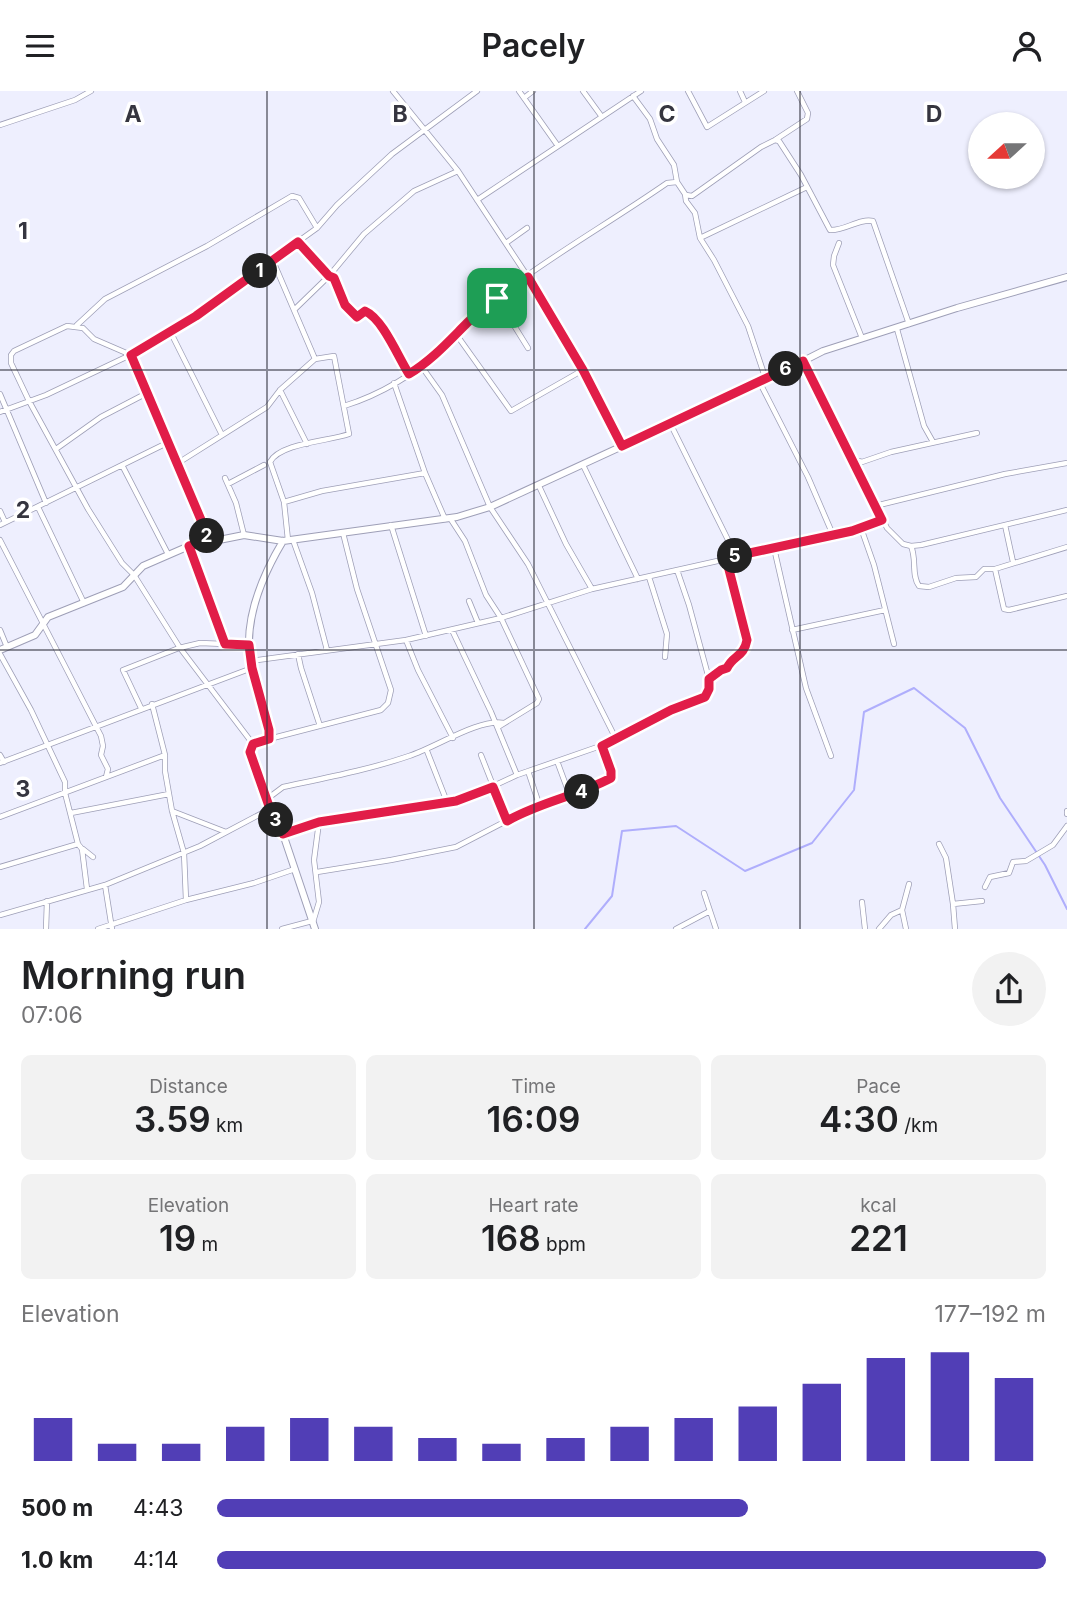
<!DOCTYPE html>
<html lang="en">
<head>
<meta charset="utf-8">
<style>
	:root { --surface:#fff; --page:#f2f2f2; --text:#202124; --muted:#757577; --accent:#513eb6 }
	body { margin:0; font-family:Inter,sans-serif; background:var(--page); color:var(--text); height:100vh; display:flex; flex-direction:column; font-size:26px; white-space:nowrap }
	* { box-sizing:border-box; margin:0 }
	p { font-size:23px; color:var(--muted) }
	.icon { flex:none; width:38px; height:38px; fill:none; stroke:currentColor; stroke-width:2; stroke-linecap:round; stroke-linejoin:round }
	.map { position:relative; height:838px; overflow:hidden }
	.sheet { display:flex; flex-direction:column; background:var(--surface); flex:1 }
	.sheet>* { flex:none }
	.needle { width:46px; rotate:249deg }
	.buttons { position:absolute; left:968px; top:21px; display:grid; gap:14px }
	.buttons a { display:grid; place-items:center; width:77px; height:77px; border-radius:50%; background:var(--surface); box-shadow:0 2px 5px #0004; font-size:35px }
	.pin { position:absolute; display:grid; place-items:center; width:60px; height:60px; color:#fff; margin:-30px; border-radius:14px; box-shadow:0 4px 10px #0006 }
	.km { position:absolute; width:35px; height:35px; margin:-18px; border-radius:50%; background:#222; color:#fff; font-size:19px; line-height:35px; text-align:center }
	.round { display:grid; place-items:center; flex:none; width:74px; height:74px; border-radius:37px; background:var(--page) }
	.summary { display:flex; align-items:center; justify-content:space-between; height:119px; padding:0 21px }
	h1 { font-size:38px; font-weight:600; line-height:52px }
	.figures { display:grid; grid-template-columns:repeat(3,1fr); gap:10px; height:119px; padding:7px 21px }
	.figures div { display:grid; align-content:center; border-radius:10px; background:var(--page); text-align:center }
	.figures b { font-size:35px; font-weight:600 }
	.figures small { font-size:19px; font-weight:400 }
	.figures p { font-size:19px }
	.chart { height:196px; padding:14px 21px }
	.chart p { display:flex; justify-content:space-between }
	.chart svg { width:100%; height:126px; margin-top:7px; stroke:var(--accent); stroke-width:6 }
	ul { padding:0 21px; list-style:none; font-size:23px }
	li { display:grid; grid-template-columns:112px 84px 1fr; align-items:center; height:52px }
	li i { height:18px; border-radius:9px; background:var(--accent) }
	header { display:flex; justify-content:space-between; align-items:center; height:91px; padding:0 21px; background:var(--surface); font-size:32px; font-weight:600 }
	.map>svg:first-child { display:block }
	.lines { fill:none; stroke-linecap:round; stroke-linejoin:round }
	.stream { stroke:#afaefc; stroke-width:2 }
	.street-casing { stroke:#9e9fb7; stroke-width:6 }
	.secondary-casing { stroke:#9e9fb7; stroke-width:8 }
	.street { stroke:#fff; stroke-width:4.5 }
	.secondary { stroke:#fff; stroke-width:6 }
	.route-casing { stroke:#fff; stroke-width:14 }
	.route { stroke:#e11d48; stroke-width:9 }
	.grid { fill:none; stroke:#35353f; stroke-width:2; stroke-opacity:0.55 }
	.grid-label { font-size:23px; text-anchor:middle; font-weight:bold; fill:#35353f; stroke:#fff; stroke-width:7; stroke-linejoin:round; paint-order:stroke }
</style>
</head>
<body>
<header><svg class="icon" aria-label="menu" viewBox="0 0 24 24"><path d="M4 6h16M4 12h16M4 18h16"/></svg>Pacely<svg class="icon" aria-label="person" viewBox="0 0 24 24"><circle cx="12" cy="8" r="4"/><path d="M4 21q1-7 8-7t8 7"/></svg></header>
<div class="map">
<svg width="1067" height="838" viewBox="0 0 1067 838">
	<rect width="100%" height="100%" fill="#eeeffe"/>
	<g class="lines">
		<path class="stream" d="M585 838 612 805 622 740 676 735 745 780 812 752 854 699 864 621 914 597 965 637 1000 707 1045 774 1067 818"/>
		<defs>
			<path id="street" d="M393 0 458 80 528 186 583 279 622 355
				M519 0 558 55
				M583 0 602 26
				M688 0 707 36 764 0
				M740 0 745 11
				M633 5 650 28 657 48 674 74 677 91
				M524 7 533 0
				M0 34 75 9 91 0
				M775 49 779 50 801 84 830 139C845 140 859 127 873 130L909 233
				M686 104 692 105 761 56 775 49 807 28 808 22 797 0
				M477 109 641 0
				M700 147 807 96
				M298 151 329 185 334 187 345 214 357 226 365 220C383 228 398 266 409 283
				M506 152 527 137
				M839 152 834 165 833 174 862 247
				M273 170 315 268
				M497 207 528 257
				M295 218 329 185 364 143 414 100 458 80
				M77 234 105 208 207 155 292 105 299 107 317 137
				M897 238 924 335 933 351
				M171 242 222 344
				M456 243 511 320 583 279
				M803 270 887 437 903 453 911 455 921 454 1067 419
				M422 276 442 304 490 416 528 473 616 648
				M394 292 425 382 445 428
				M760 292 808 386 833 444
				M280 299 307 353
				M0 303 46 412
				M344 315C380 304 417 282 444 256 462 239 479 221 499 205 552 164 611 131 667 92L677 91 685 103 686 110 695 122 700 147 714 169 748 235 766 289
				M0 321 46 304 143 258 171 242 317 137 337 114 392 63 477 0
				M670 332 736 465
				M56 358 101 326 147 302
				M855 369 862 371 891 361 977 342
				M178 372 267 316 280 299 315 268 334 265 349 343C330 350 280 352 270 371L284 411 288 449
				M122 374 168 463
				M583 374 638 488
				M225 387 236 412 244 444
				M228 393 264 374
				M539 395 566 453 592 498
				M284 411 322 400 425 382
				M875 415 1005 383 1067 372
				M38 416 84 512
				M0 420 5 431
				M450 427 465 450 486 504 501 527 539 608 537 612 498 636
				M0 434 169 351
				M391 434 426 545
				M1005 434 1013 471
				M861 437 874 474 894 553
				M0 449 101 645 103 655 101 664 108 678 106 686
				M293 449 312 502 327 559
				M210 450 131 264 94 248 83 237 67 235 14 260 11 264V272L29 310 88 418 122 472 134 484 180 557 253 653
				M190 455 225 553
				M911 455C917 469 911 484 919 495L929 496 956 487 976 486 984 478H995L1067 456
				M774 457 806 597 831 665
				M995 478 1004 518 1009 519 1067 505
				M677 479 689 514 709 588
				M649 486 667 543 665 566
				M469 510 478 532
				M0 539 7 556
				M452 539 491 621 517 684
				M792 539 885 519
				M406 549 418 579 453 647
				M0 563 31 619 65 691V702L78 753 82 758 87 798
				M298 563 301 577 320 635
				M250 570 406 549 501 527 592 498 852 440 882 429
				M152 613 165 664V680L172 720 184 762 186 809
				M141 617 123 579 179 557 200 552 249 554
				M269 648 381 619 388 612 391 599 357 498 343 442
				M427 660 447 711
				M0 664 4 671
				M481 664 507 730
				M557 670 570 705
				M0 672 252 577
				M528 680 539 713
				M267 708 283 696C325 687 368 679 409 665 437 656 477 628 504 632
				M172 720 226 741
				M1067 720V723
				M71 722 169 703
				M0 726 165 664
				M283 743 319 731 456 710 472 705 517 684 609 652 671 619 705 605 709 598V588L721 578 727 577C733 564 743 566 747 549L726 467
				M939 753 946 767 953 813 982 810
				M83 758 93 766
				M0 776 78 753
				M317 781 391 769 456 756 539 713 577 704 611 687V680L602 655
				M105 794 112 838
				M985 796 990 786 1009 782 1013 771 1026 770 1053 754 1067 735
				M704 802 716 838
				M862 811 865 838
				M953 813 955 838
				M0 824 105 794 200 755 270 718
				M313 831 319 811 314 769 319 731
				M46 838 47 810
				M98 838 186 809 254 792 295 778
				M282 838 312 830
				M676 838 710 820
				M879 838 891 824 902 819
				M906 838 902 819 909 793"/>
			<path id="secondary" d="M283 450C262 485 244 528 250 570 254 593 263 616 269 638V648L253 653 250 661 270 718 283 743 315 838
				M0 559 35 544 48 526 123 496 143 475 189 455 244 444 283 450 457 426 490 416 766 289 823 260 957 217 1067 186"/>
		</defs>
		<use href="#street" class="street-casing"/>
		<use href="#secondary" class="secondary-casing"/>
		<use href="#street" class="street"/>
		<use href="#secondary" class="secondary"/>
	</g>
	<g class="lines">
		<defs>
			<path id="route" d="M298 151 329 185 334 187 345 214 357 226 365 220C383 228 398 266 409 283 432 269 448 251 467 232 485 214 507 200 528 186L583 279 622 355 803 270 882 429 852 440 726 467 747 549C744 566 733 564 727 577L721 579 709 588V598L705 606 671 619 602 655 611 680V687C577 705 540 711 507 730L493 696 456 710 319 731 283 743 270 718 250 661 253 653 269 648V639L252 577 249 554 225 553 189 455 210 450 131 264 196 225Z"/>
		</defs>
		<use href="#route" class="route-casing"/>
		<use href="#route" class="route"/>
	</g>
	<path class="grid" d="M267 0V838M534 0V838M800 0V838M0 279H1067M0 559H1067"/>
	<g class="grid-label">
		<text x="133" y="31">A</text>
		<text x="400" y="31">B</text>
		<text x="667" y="31">C</text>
		<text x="934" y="31">D</text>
		<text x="23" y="148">1</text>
		<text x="23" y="427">2</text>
		<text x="23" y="706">3</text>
	</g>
</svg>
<div class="buttons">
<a><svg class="needle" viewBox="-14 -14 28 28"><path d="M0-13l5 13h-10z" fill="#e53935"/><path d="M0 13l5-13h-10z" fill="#757577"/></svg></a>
</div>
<div class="pin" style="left:497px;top:207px;background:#1e9e55"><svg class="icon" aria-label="arrive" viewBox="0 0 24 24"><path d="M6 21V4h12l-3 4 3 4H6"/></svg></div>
<b class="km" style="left:260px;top:180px">1</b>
<b class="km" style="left:207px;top:445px">2</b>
<b class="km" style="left:276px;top:729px">3</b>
<b class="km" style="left:582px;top:701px">4</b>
<b class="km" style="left:735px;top:465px">5</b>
<b class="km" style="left:786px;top:278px">6</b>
</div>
<section class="sheet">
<div class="summary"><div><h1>Morning run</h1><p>07:06</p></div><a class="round"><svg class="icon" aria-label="share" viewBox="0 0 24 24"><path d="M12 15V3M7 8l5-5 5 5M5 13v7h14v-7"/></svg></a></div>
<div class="figures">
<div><p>Distance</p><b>3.59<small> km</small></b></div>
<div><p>Time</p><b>16:09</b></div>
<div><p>Pace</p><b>4:30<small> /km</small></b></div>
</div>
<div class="figures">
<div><p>Elevation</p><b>19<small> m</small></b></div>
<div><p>Heart rate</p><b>168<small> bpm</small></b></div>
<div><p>kcal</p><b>221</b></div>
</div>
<div class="chart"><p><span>Elevation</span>177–192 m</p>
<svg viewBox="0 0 160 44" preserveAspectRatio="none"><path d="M5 44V29M15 44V38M25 44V38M35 44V32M45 44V29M55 44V32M65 44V36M75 44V38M85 44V36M95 44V32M105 44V29M115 44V25M125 44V17M135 44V8M145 44V6M155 44V15"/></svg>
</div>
<ul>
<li><b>500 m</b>4:43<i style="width:64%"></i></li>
<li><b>1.0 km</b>4:14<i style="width:100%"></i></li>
</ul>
</section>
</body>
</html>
